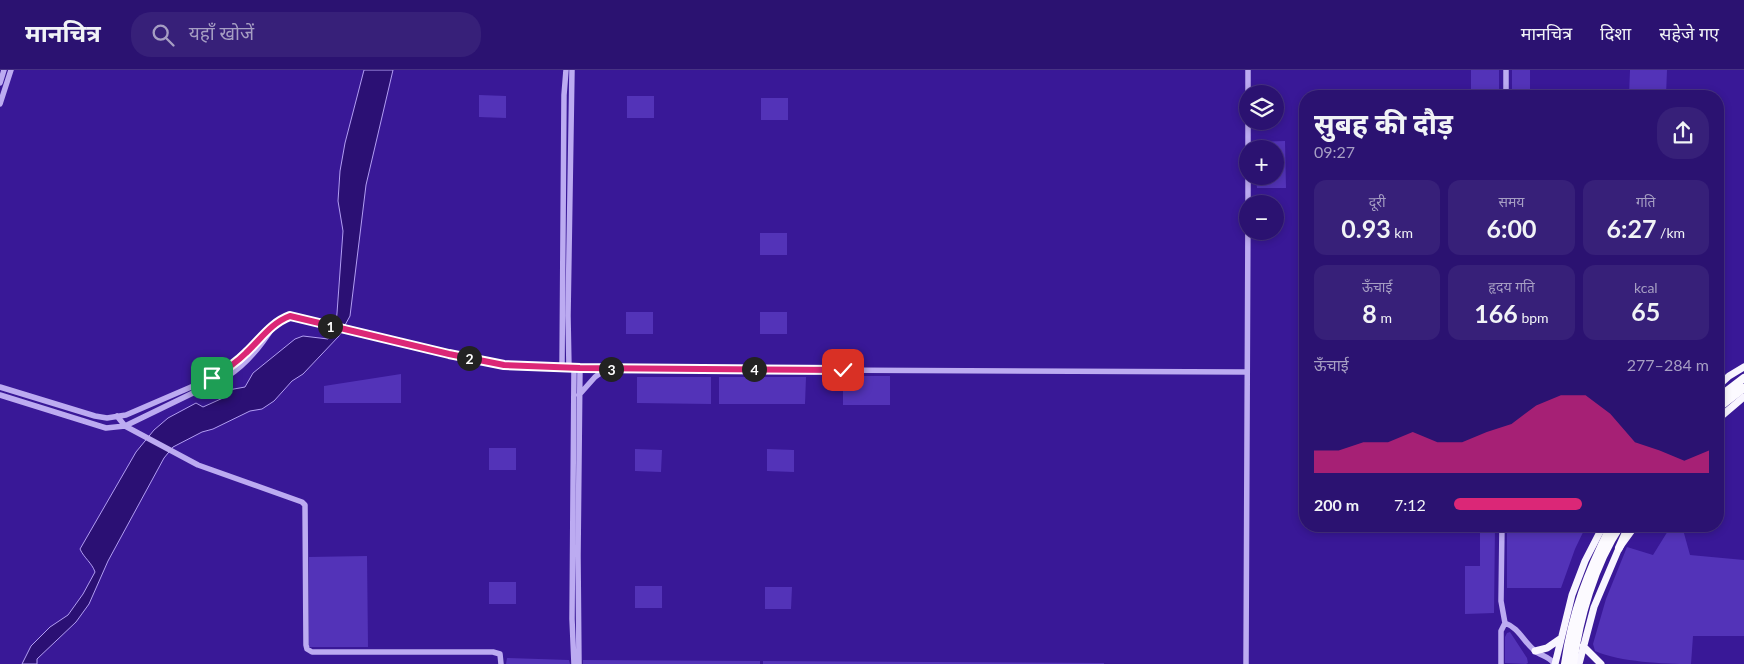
<!DOCTYPE html>
<html lang="hi">
<head>
<meta charset="utf-8">
<style>
	:root { --surface:#2b1271; --page:#372079; --text:#f1f3f6; --muted:#a69ec3; --line:#473284; --accent:#db2777 }
	body { margin:0; font-family:Lato,"Noto Sans Devanagari",sans-serif; background:var(--page); color:var(--text); height:100vh; display:flex; flex-direction:column; font-size:19px; white-space:nowrap }
	* { box-sizing:border-box; margin:0 }
	p { font-size:16px; color:var(--muted) }
	.icon { flex:none; width:28px; height:28px; fill:none; stroke:currentColor; stroke-width:2; stroke-linecap:round; stroke-linejoin:round }
	.map { position:relative; flex:1; overflow:hidden }
	.sheet { position:absolute; left:1299px; top:20px; width:425px; height:442px; display:flex; flex-direction:column; background:var(--surface); border-radius:20px; box-shadow:0 2px 8px #0003,0 0 0 1px var(--line) }
	.sheet>* { flex:none }
	.controls { position:absolute; left:1239px; top:15px; display:grid; gap:10px }
	.controls a { display:grid; place-items:center; width:45px; height:45px; border-radius:50%; background:var(--surface); box-shadow:0 2px 8px #0003,0 0 0 1px var(--line); font-size:25px }
	.pin { position:absolute; display:grid; place-items:center; width:42px; height:42px; color:#fff; margin:-21px; border-radius:10px; box-shadow:0 2px 8px #0006 }
	.km { position:absolute; width:25px; height:25px; margin:-12px; border-radius:50%; background:#222; color:#fff; font-size:14px; line-height:25px; text-align:center }
	.round { display:grid; place-items:center; flex:none; width:52px; height:52px; border-radius:20px; background:var(--page) }
	.overview { display:flex; align-items:center; justify-content:space-between; height:85px; padding:0 15px }
	h1 { font-size:28px; font-weight:700; line-height:38px }
	.metrics { display:grid; grid-template-columns:repeat(3,1fr); gap:8px; height:85px; padding:5px 15px }
	.metrics div { display:grid; align-content:center; border-radius:12px; background:var(--page); text-align:center }
	.metrics b { font-size:25px; font-weight:700 }
	.metrics small { font-size:14px; font-weight:400 }
	.metrics p { font-size:14px }
	.chart { height:140px; padding:10px 15px }
	.chart p { display:flex; justify-content:space-between }
	.chart svg { width:100%; height:90px; margin-top:5px; fill:var(--accent); opacity:.7 }
	ul { padding:0 15px; list-style:none; font-size:16px }
	li { display:grid; grid-template-columns:80px 60px 1fr; align-items:center; height:38px }
	li i { height:12px; border-radius:6px; background:var(--accent) }
	header { display:flex; align-items:center; gap:30px; box-sizing:border-box; height:70px; padding:0 25px; background:var(--surface); border-bottom:1px solid var(--line) }
	header strong { font-size:24px }
	nav { display:flex; gap:28px; margin-inline-start:auto; font-size:18px }
	.search { width:350px; height:45px; background:var(--page); display:flex; align-items:center; gap:12px; box-sizing:border-box; padding:0 18px; border-radius:20px; color:var(--muted); font-size:19px }
	.map>svg:first-child { display:block }
	.green { fill:#5333b8 }
	.water { fill:#2b1074; stroke:#b29ef3 }
	.lines { fill:none; stroke-linecap:round; stroke-linejoin:round }
	.tertiary { stroke:#bcabf1; stroke-width:5.5 }
	.primary { stroke:#f8f5ff; stroke-width:7 }
	.trunk { stroke:#fcfaff; stroke-width:8 }
	.route-casing { stroke:#fff; stroke-width:10 }
	.route { stroke:#db2777; stroke-width:6 }
</style>
</head>
<body>
<header>
<strong>मानचित्र</strong>
<div class="search"><svg class="icon" aria-label="search" viewBox="0 0 24 24"><circle cx="10" cy="10" r="6"/><path d="M15 15l6 6"/></svg>यहाँ खोजें</div>
<nav><a>मानचित्र</a><a>दिशा</a><a>सहेजे गए</a></nav>
</header>
<div class="map">
<svg width="1744" height="594" viewBox="0 0 1744 594">
	<rect width="100%" height="100%" fill="#391897"/>
	<path class="green" d="M1471 0H1499V26H1471Z
		M1512 0H1530V25H1512Z
		M1630 0H1667L1666 26H1629Z
		M479 25 506 26V48L479 47Z
		M627 26H654V48H627Z
		M761 28H788V50H761Z
		M1285 71 1286 118H1257L1256 106H1275V79H1256V72Z
		M760 163H787V185H760Z
		M626 242H653V264H626Z
		M760 242H787V264H760Z
		M401 304V333H324V316Z
		M843 306H890V335H843Z
		M637 307H711V334L637 333Z
		M719 307H806L805 334H719Z
		M489 378H516V400H489Z
		M635 379 662 380 661 402 635 401Z
		M767 379 794 380V402L767 401Z
		M1480 456H1495L1494 543 1465 544V496H1480Z
		M1507 456H1586L1575 479 1561 518H1507Z
		M1671 456H1682L1690 485 1744 490V566H1693L1691 594C1664 594 1620 592 1595 581L1593 574 1606 529 1627 477 1653 485Z
		M367 486 368 577H309V487Z
		M489 512H516V534H489Z
		M635 516H662V538H635Z
		M765 517H792L791 539H765Z
		M1510 562 1527 588 1528 593 1526 594 1505 593V567L1507 563Z
		M507 588 569 590 570 594H506Z
		M583 590 760 591V594H583Z
		M763 591 1104 593V594H763Z"/>
	<path class="water" d="M364 0H393L366 115 350 246 339 266 303 304 292 311 274 331 262 339 250 341 213 359 202 362 173 377 164 388 108 491 89 534 76 552 37 589V594H22L31 576 50 557 68 545 83 524 95 502C92 493 84 488 80 479L136 382 154 360 168 348 196 333 203 337 223 328V321L245 317 253 303 295 269 303 266 328 269 335 262 337 243 343 161 338 131 340 101 345 73Z"/>
	<g class="lines">
		<path class="tertiary" d="M0 13 4 0
			M1248 24V0
			M1506 26V0
			M0 34 11 0
			M1248 79V51
			M1248 134V106
			M562 297 564 25 566 0
			M569 298 568 246 572 0
			M574 298 572 549 574 594
			M0 317 95 346 107 348 126 345 212 308 228 298 246 282 266 260 291 246 449 285 504 295 608 299 1246 302
			M0 325 106 358 125 356 228 306C247 294 261 276 273 257
			M579 325 595 307 606 299
			M117 346 125 356 198 395 302 432 305 435 306 575 307 579 312 582H493L500 584 501 594
			M1505 553C1519 558 1523 571 1534 580 1540 586 1550 586 1554 594
			M579 594 578 486 580 298
			M1246 594 1248 138
			M1501 594V561L1505 553 1501 531 1502 456"/>
		<path class="primary" d="M1718 316 1729 306 1744 297
			M1718 349 1744 327
			M1583 576 1601 594
			M1535 581 1547 578 1560 569
			M1555 594 1572 525 1585 491 1603 456
			M1579 594 1594 537 1619 478 1635 456"/>
		<path class="trunk" d="M1718 328 1744 308
			M1718 338 1744 318
			M1619 478 1629 456
			M1565 594C1572 543 1588 502 1611 456
			M1573 594C1579 549 1594 495 1620 456"/>
	</g>
	<g class="lines">
		<defs>
			<path id="route" d="M212 308C224 301 236 293 246 283 261 269 271 253 290 246L449 284 504 295 580 298 843 300"/>
		</defs>
		<use href="#route" class="route-casing"/>
		<use href="#route" class="route"/>
	</g>
</svg>
<div class="controls">
<a><svg class="icon" aria-label="layers" viewBox="0 0 24 24"><path d="M12 4l9 5-9 5-9-5zM3 14l9 5 9-5"/></svg></a>
<a>+</a>
<a>−</a>
</div>
<div class="pin" style="left:212px;top:308px;background:#1e9e55"><svg class="icon" aria-label="arrive" viewBox="0 0 24 24"><path d="M6 21V4h12l-3 4 3 4H6"/></svg></div>
<div class="pin" style="left:843px;top:300px;background:#d93025"><svg class="icon" aria-label="check" viewBox="0 0 24 24"><path d="M5 12l5 5 9-10"/></svg></div>
<b class="km" style="left:330px;top:256px">1</b>
<b class="km" style="left:469px;top:288px">2</b>
<b class="km" style="left:611px;top:299px">3</b>
<b class="km" style="left:754px;top:299px">4</b>
<section class="sheet">
<div class="overview"><div><h1>सुबह की दौड़</h1><p>09:27</p></div><a class="round"><svg class="icon" aria-label="share" viewBox="0 0 24 24"><path d="M12 15V3M7 8l5-5 5 5M5 13v7h14v-7"/></svg></a></div>
<div class="metrics">
<div><p>दूरी</p><b>0.93<small> km</small></b></div>
<div><p>समय</p><b>6:00</b></div>
<div><p>गति</p><b>6:27<small> /km</small></b></div>
</div>
<div class="metrics">
<div><p>ऊँचाई</p><b>8<small> m</small></b></div>
<div><p>हृदय गति</p><b>166<small> bpm</small></b></div>
<div><p>kcal</p><b>65</b></div>
</div>
<div class="chart"><p><span>ऊँचाई</span>277–284 m</p>
<svg viewBox="0 0 160 44" preserveAspectRatio="none"><path d="M0 44V33L10 33L20 29L30 29L40 24L50 29L60 29L70 24L80 20L90 11L100 6L110 6L120 15L130 29L140 33L150 38L160 33V44z"/></svg>
</div>
<ul>
<li><b>200 m</b>7:12<i style="width:50%"></i></li>
</ul>
</section>
</div>
</body>
</html>
